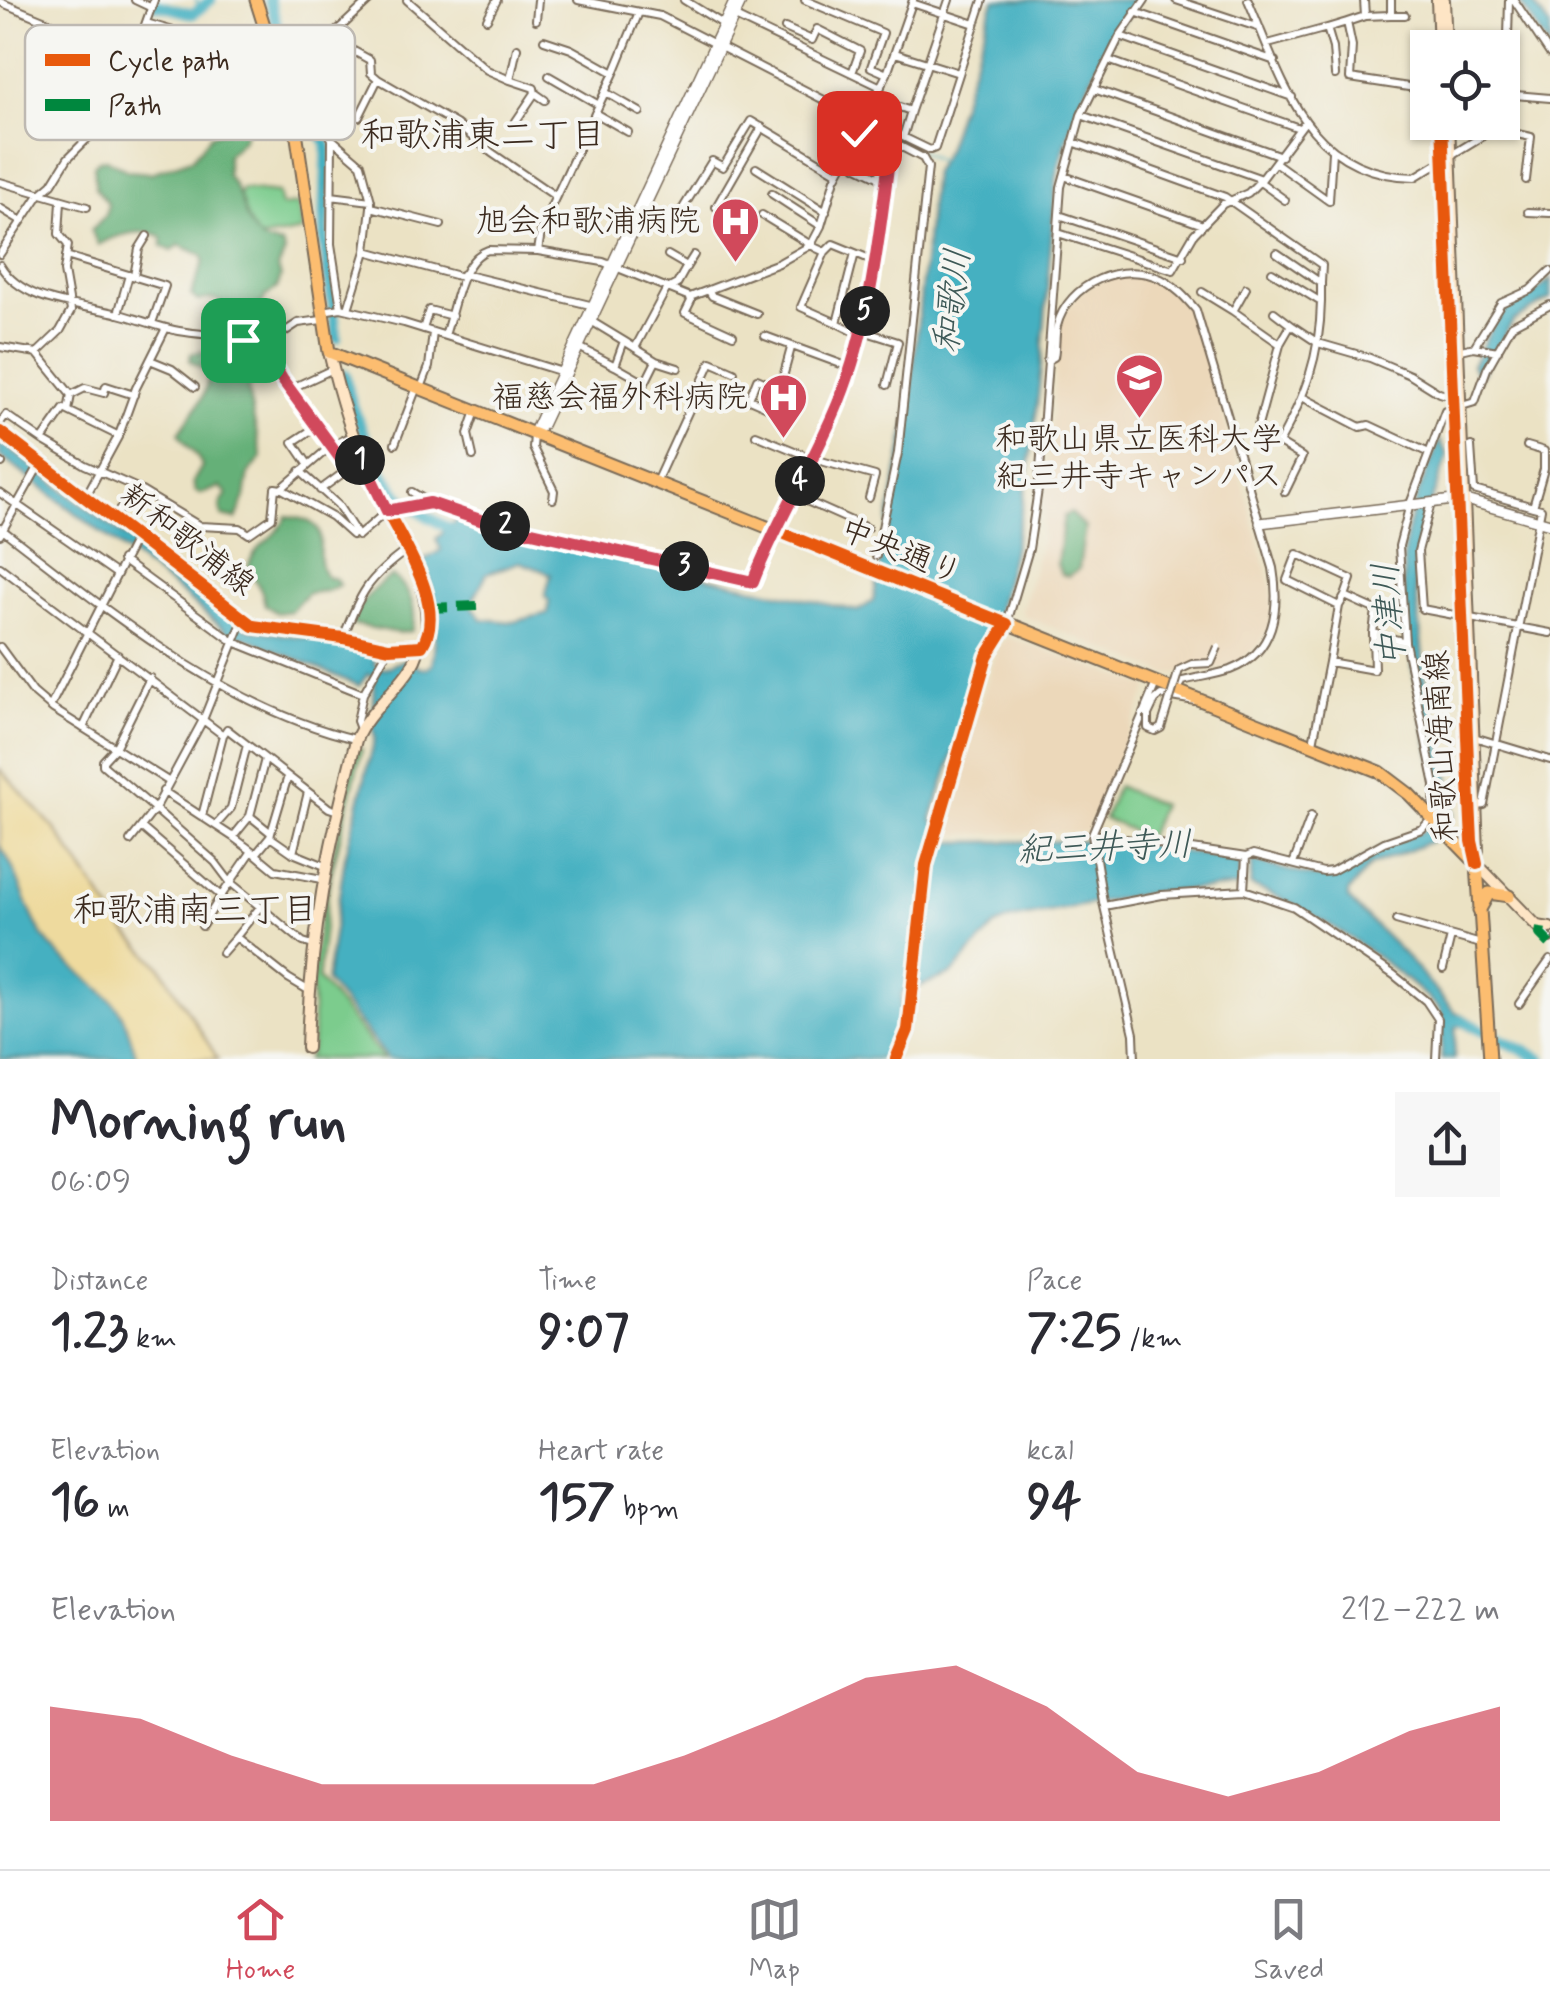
<!DOCTYPE html>
<html lang="en">
<head>
<meta charset="utf-8">
<style>
	:root { --surface:#fff; --page:#f7f7f7; --text:#2b2b33; --muted:#7c7c81; --line:#e1e1e2; --accent:#d1495b }
	body { margin:0; font-family:Mynerve,"Klee One",sans-serif; background:var(--page); color:var(--text); height:100vh; display:flex; flex-direction:column; font-size:38px; white-space:nowrap }
	* { box-sizing:border-box; margin:0 }
	p { font-size:32px; color:var(--muted) }
	.icon { flex:none; width:55px; height:55px; fill:none; stroke:currentColor; stroke-width:2; stroke-linecap:round; stroke-linejoin:round }
	.map { position:relative; height:1059px; overflow:hidden }
	.drawer { display:flex; flex-direction:column; background:var(--surface); flex:1 }
	.drawer>* { flex:none }
	.buttons { position:absolute; left:1410px; top:30px; display:grid; gap:20px }
	.buttons a { display:grid; place-items:center; width:110px; height:110px; border-radius:0px; background:var(--surface); box-shadow:0 2px 8px #0004; font-size:50px }
	.pin { position:absolute; display:grid; place-items:center; width:85px; height:85px; color:#fff; margin:-42px; border-radius:20px; box-shadow:0 5px 15px #0006 }
	.km { position:absolute; width:50px; height:50px; margin:-25px; border-radius:50%; background:#222; color:#fff; font-size:28px; line-height:50px; text-align:center }
	.round { display:grid; place-items:center; flex:none; width:105px; height:105px; border-radius:0px; background:var(--page) }
	.head { display:flex; align-items:center; justify-content:space-between; height:170px; padding:0 50px }
	h1 { font-size:55px; font-weight:800; line-height:75px }
	.metrics { display:grid; grid-template-columns:repeat(3,1fr); gap:15px; height:170px; padding:10px 50px }
	.metrics div { display:grid; align-content:center }
	.metrics b { font-size:50px; font-weight:800 }
	.metrics small { font-size:28px; font-weight:400 }
	.metrics p { font-size:28px }
	.chart { height:280px; padding:20px 50px }
	.chart p { display:flex; justify-content:space-between }
	.chart svg { width:100%; height:180px; margin-top:10px; fill:var(--accent); opacity:.7 }
	.tab-bar { display:flex; justify-content:space-around; align-items:center; height:140px; border-top:2px solid var(--line); background:var(--surface); font-size:28px; color:var(--muted) }
	.tab-bar a { display:grid; justify-items:center; gap:5px }
	.tab-bar .selected { color:var(--accent) }
	.map>svg:first-child { display:block }
	.built { fill:#ecd8ba }
	.green { fill:#7ccc8d; stroke:#5c7b56; stroke-width:2.5 }
	.forest { fill:#65b078; stroke:#506d4b; stroke-width:2.5 }
	.sand { fill:#eeda9e; stroke:#94825e; stroke-width:2.5 }
	.water { fill:#44b0c1; stroke:#406d70; stroke-width:2.5; fill-rule:evenodd }
	.lines { fill:none; stroke-linecap:round; stroke-linejoin:round }
	.stream { stroke:#44b0c1; stroke-width:2.5 }
	.river { stroke:#44b0c1; stroke-width:11 }
	.minor-casing { stroke:#796a58; stroke-width:10 }
	.tertiary-casing { stroke:#796a58; stroke-width:12 }
	.secondary-casing { stroke:#796a58; stroke-width:14 }
	.trunk-casing { stroke:#796a58; stroke-width:15 }
	.minor { stroke:#fff; stroke-width:6 }
	.tertiary { stroke:#fff; stroke-width:9 }
	.secondary { stroke:#fee5c5; stroke-width:10 }
	.trunk { stroke:#fcbd6f; stroke-width:11 }
	.minor-bridge-casing { stroke:#796a58; stroke-width:10; stroke-linecap:butt }
	.minor-bridge { stroke:#fff; stroke-width:6 }
	.quiet { stroke:#00873e; stroke-width:10; stroke-dasharray:20 10; stroke-linecap:butt }
	.cycleway-casing { stroke:#f6f6f2; stroke-width:19 }
	.cycleway { stroke:#e8590c; stroke-width:12 }
	.route-casing { stroke:#fff; stroke-width:20 }
	.route { stroke:#d1495b; stroke-width:12 }
	.labels { text-anchor:middle; dominant-baseline:central; stroke-width:8; stroke-linejoin:round; paint-order:stroke }
	.poi-label { font-size:32px; fill:#3b2a1e; stroke:#f6f6f2; text-anchor:end }
	.street-label { font-size:32px; fill:#3b2a1e; stroke:#f6f6f2 }
	.neighbourhood-label { font-size:35px; fill:#3b2a1e; stroke:#f6f6f2 }
	.water-label { font-size:35px; font-style:italic; fill:#3e5957; stroke:#f6f6f2 }
	.key { fill:#f6f6f2; stroke:#beb9b2; stroke-width:2.5 }
	.key-label { font-size:28px; fill:#3b2a1e }
</style>
</head>
<body>
<div class="map">
<svg width="1550" height="1059" viewBox="0 0 1550 1059">
	<rect width="100%" height="100%" fill="#f6f6f2"/>
	<filter id="ink" filterUnits="userSpaceOnUse"><feTurbulence type="fractalNoise" baseFrequency=".01" numOctaves="2"/><feDisplacementMap in="SourceGraphic" scale="20" xChannelSelector="R" yChannelSelector="G"/><feConvolveMatrix kernelMatrix="1 2 1 2 8 2 1 2 1" color-interpolation-filters="sRGB"/></filter>
	<filter id="wash" filterUnits="userSpaceOnUse"><feTurbulence type="fractalNoise" baseFrequency=".0048" numOctaves="4" result="noise"/><feDisplacementMap in="SourceGraphic" scale="40" xChannelSelector="R" yChannelSelector="G"/><feGaussianBlur stdDeviation="2.25" result="paint"/><feColorMatrix in="noise" values="0 0 0 0 0 0 0 0 0 0 0 0 0 0 0 0 0 1.4 0 .05"/><feComposite in="paint" operator="in"/></filter>
	<g filter="url(#wash)">
		<rect width="100%" height="100%" fill="#ebe2c4"/>
		<path class="built" d="M1119 274 1158 280 1179 293 1195 312 1272 590 1270 625 1259 644 1240 661 1224 668 1167 674 1024 616 1022 611 1042 540 1059 328 1066 311 1079 294 1090 286Z
			M1007 637 1149 687 1086 832 953 834 943 821 998 648Z"/>
		<path class="green" d="M242 189 278 193 281 206 298 204 303 231 258 239 236 204Z
			M357 748 362 749 329 883 318 979 384 1059H307C318 1046 310 998 312 977 320 899 340 824 357 748Z
			M1117 786 1161 805 1148 837 1104 819Z"/>
		<path class="forest" d="M240 125 246 131 243 140 227 155V176C246 194 241 228 265 241 270 244 276 243 282 245L285 252 278 268 281 277 277 288 265 297 262 304 252 308 245 325 228 321C224 302 220 295 198 301L191 295 204 261 202 255 179 245 172 251 162 246V237C145 226 114 236 98 245L91 230 106 215 108 203 96 188 94 165 99 160 106 159 128 171 151 173 192 159 211 135Z
			M232 346 246 354 252 364 248 392 262 458 249 473 245 498 236 519 222 516 220 505 227 493 220 487 201 494 195 491 193 482 202 466C197 451 184 447 179 433 191 413 208 399 208 373L190 361 191 354C206 348 219 355 232 346Z
			M1070 513 1085 527 1079 569 1068 576 1061 574 1057 564 1064 516Z
			M287 516C342 523 307 549 326 577L336 579 339 585 327 591 308 593 291 611 277 613 265 605 262 592 248 568C253 544 278 538 287 516Z
			M392 576C411 589 418 610 412 631L398 633 351 624C357 605 374 586 392 576Z"/>
		<path class="sand" d="M0 769 55 829 124 930 160 966 218 1059H128L36 937 0 860Z"/>
		<path class="water" d="M994 0H1138C1100 50 1071 115 1057 176 1045 290 1043 406 1020 518 999 621 964 720 932 819L948 842 1121 841 1240 861 1239 887 1153 892 1012 919 995 926 952 974 902 993 897 1034 886 1059H388L326 981 345 857 375 738 372 722 375 678 368 674 359 686 245 637 229 634 181 593 0 456V442L247 629 362 646 376 651 374 664 383 669 406 659 417 667 426 668 432 665C438 630 437 593 422 561L441 550 436 539 458 518 491 529 858 611 873 601 909 412 933 172 946 150ZM520 562 551 574 545 597 549 600 548 613 513 622 482 619 471 604 487 573Z
			M1518 0H1531L1550 28V49Z
			M1550 279V299L1513 321 1479 378 1472 365C1483 347 1491 322 1509 308 1523 297 1538 294 1550 279Z
			M1440 440 1448 456 1418 537 1414 570 1425 677 1449 774 1454 815 1432 841 1370 866 1348 892V899L1401 951 1454 1011 1473 1021 1471 1030 1460 1025 1456 1028 1454 1059H1441L1443 1017 1438 1007C1377 953 1325 916 1250 885L1252 861 1319 878 1337 876 1382 847 1423 831 1442 813 1441 794C1422 719 1399 627 1404 550 1407 516 1427 471 1440 440Z
			M0 846C19 872 24 904 40 931 57 961 91 976 113 1002 127 1018 131 1039 137 1059H0Z"/>
		<g class="lines">
			<path class="stream" d="M196 0 198 5 203 8
				M866 124 939 161"/>
			<path class="river" d="M269 0 302 104 327 145 324 241 337 338
				M157 5 193 14 211 0
				M345 375C350 408 382 483 408 504 422 515 441 523 456 533
				M1459 1019 1541 1059"/>
		</g>
	</g>
	<g filter="url(#ink)">
		<g class="lines">
			<defs>
				<path id="minor" d="M135 0 152 8
					M407 0 487 70 510 80
					M578 0 660 16 863 120V127L923 158 928 167 898 453 876 556
					M684 0 723 24
					M805 0 883 33 871 67 887 74
					M1176 0 1260 28
					M1248 0C1284 83 1306 175 1415 177L1494 129 1497 122
					M1364 0 1365 16 1391 15
					M1391 0V15H1405
					M1514 0 1550 54
					M0 2 133 57
					M912 3 975 24
					M1135 12 1275 61
					M1365 16 1347 22 1352 46 1350 78 1428 90
					M735 17 881 87
					M487 19 497 0
					M536 20 538 0
					M146 23 194 37 266 29
					M785 28 812 40 817 29 860 51 852 73
					M1120 36 1292 97
					M1508 37 1509 0
					M330 38 370 60 371 73 378 79 359 117
					M544 40 571 49 614 73
					M1268 44 1327 28
					M273 48 290 44 312 50C334 36 351 17 370 0
					M301 48 297 63 306 94 332 139 331 244 341 308 322 311
					M517 48 510 80 534 88 535 93
					M895 53 959 73
					M1108 60 1299 128
					M129 68 191 88 281 108 290 106
					M1335 75 1333 48 1327 28 1347 22
					M549 76 599 105
					M378 79 456 124 492 153 555 196
					M1094 89 1281 156
					M605 92 640 112
					M876 99 911 111 903 137 930 150 935 148 983 0
					M911 111 949 0
					M595 113 628 132
					M1502 113 1515 95 1550 98
					M1081 115 1262 179
					M863 120 887 74 913 0
					M516 121 535 93 545 100
					M1494 129 1531 137 1526 180
					M332 139 361 164 371 201
					M1073 142 1225 197 1322 265 1321 283 1277 253
					M1276 163 1329 201 1332 151
					M856 166 886 181
					M756 168 826 212
					M1064 176 1203 225
					M0 182 87 207
					M1260 182 1285 200
					M772 194 821 226
					M331 196 371 201V207L441 225
					M716 207 762 127
					M0 208 20 220
					M1528 212 1550 213
					M762 215 816 248 825 252 833 244 877 262 890 152 888 143
					M1059 215 1183 257
					M639 218 667 234 712 161 723 167 751 121 838 173
					M1058 233 1173 270 1194 234 1223 204 1248 193 1262 179 1304 123
					M366 251 462 277
					M538 251 542 226 614 73 639 12
					M825 252 801 307 837 323
					M855 253 837 323 859 334
					M0 254 39 195 52 184 68 158 103 123 123 86 154 0
					M668 255 687 266 694 255
					M66 256 165 286 152 323
					M0 265C23 304 80 304 119 314 139 319 158 327 179 331 206 336 236 334 263 346L298 323 322 320
					M1272 272 1321 302V283
					M463 274 590 305
					M134 276 139 249 147 236
					M709 291 712 296 757 314
					M1202 292 1233 311 1246 288
					M690 297 691 301 685 313 733 335
					M341 308 404 323 559 371
					M348 309 366 251 371 207
					M1233 311 1280 344 1291 325 1318 343 1370 358 1410 375 1439 393 1453 397
					M1274 312 1291 325
					M118 314 129 275
					M423 329 429 310 452 316
					M860 330 898 342 887 385
					M445 335C454 310 460 259 488 250L538 251 603 262 690 297 779 263 811 245 821 226 835 179 863 127
					M765 336 849 367
					M263 346 282 379 331 446 352 436
					M0 347 37 353 71 395
					M579 347 615 366 624 341 591 321
					M1474 347 1498 351
					M635 348 666 290 677 284 687 266
					M1457 351 1474 347 1501 303 1530 290 1550 271
					M37 353 60 331 71 311 64 271 68 245 59 234 61 201
					M150 360 172 369 195 387
					M656 361 678 368
					M1047 361 1054 357C1056 347 1055 336 1057 326 1068 283 1123 260 1161 279 1176 287 1186 298 1196 310L1273 568C1280 608 1275 653 1230 670 1215 675 1198 677 1183 681L1177 690
					M615 366 645 383 656 361 624 341
					M421 388 429 367 433 332
					M290 389 333 369
					M780 389 757 379 749 399 774 410 791 348
					M1304 398 1360 427 1369 425 1429 453
					M68 411 71 395 85 388 104 393 106 386 134 395
					M0 423 6 415 42 440 64 409 117 435
					M534 435 533 448 554 491 553 499
					M756 435 814 459 875 476 869 498
					M42 440 85 465 135 487 200 526 240 528 249 534 272 518 275 488 281 489 331 446 349 466
					M1279 443 1258 432V426L1280 345
					M395 444 417 387
					M1471 446 1474 490 1533 507
					M473 456 468 434 476 411
					M0 462 2 463
					M308 464 293 442 316 427
					M300 471 338 505 358 536 387 511 429 503
					M656 482 711 362 734 372
					M282 489 332 517 352 535 355 533
					M320 490 362 459
					M412 492 430 503 483 521 753 582C777 520 813 464 838 402 857 358 866 308 877 262
					M1285 492 1302 457 1279 443C1305 396 1320 357 1321 302
					M0 493 115 573
					M793 495 867 528
					M86 496 119 435 136 388 166 328
					M1431 503 1418 551 1422 609 1550 633
					M114 518 135 487
					M0 528C106 609 223 708 355 739
					M0 535 41 462
					M122 560 234 642 363 694 389 648
					M0 567 223 735 227 729 329 808 338 811
					M1339 606 1345 596 1376 610 1373 633
					M243 620 203 720 155 809 215 862 230 882 303 942 313 945
					M1007 623 1029 549 1039 483 1061 187 1081 115 1120 36 1145 0
					M343 638C360 593 368 578 407 550
					M0 647 33 692 53 709 168 781
					M1329 662 1339 606 1287 580 1297 554 1351 579 1345 596
					M51 705 136 537
					M1148 715 1155 700 1161 695 1195 701
					M83 728 118 655
					M360 729 357 721 363 694
					M1474 737 1550 760
					M1313 743 1329 662 1374 670 1373 633 1405 642
					M265 759 250 816 271 833 270 837 293 853
					M163 791 233 837 250 816
					M308 792 293 853 325 866
					M1478 806 1484 805 1541 509 1533 507 1544 469V451L1527 446
					M1429 815 1434 809 1435 785 1405 642 1399 546 1410 504 1445 411 1475 402 1487 369 1512 325 1550 305
					M202 816 223 735
					M216 825 231 808 247 745
					M141 827 221 896 252 851 233 837
					M271 833 288 776
					M1092 834 1246 857 1253 854 1323 872 1332 871 1384 842 1422 829 1432 818
					M130 841 155 809 103 765V761L115 748 150 678
					M252 851 275 870 322 879
					M256 854 270 837
					M1293 864 1311 816
					M1244 890 1246 857
					M1104 906 1162 895 1244 890 1294 907 1394 975 1426 1001 1438 1019 1436 1059
					M260 907 236 937 288 978 308 990
					M1396 920 1481 944
					M202 926 221 896
					M1544 929V933L1550 939
					M222 953 236 937
					M1443 969 1451 936
					M1519 1004 1550 960
					M1135 1059 1134 1034 1103 902 1092 834 1156 683"/>
				<path id="tertiary" d="M535 430 735 0
					M534 433 542 425 742 0
					M1260 523 1462 499 1550 524
					M896 1059 908 1030 926 865 987 656 1007 624"/>
				<path id="secondary" d="M1437 0 1439 48
					M1444 0 1446 48
					M1442 122 1468 762 1472 841 1477 863
					M1449 122 1478 851
					M0 432 253 626 343 638 378 646 419 648 426 639C433 574 393 529 368 472 350 433 339 394 329 352
					M1477 864 1537 926 1550 928
					M307 1048C310 935 328 848 356 740 369 706 413 680 419 648"/>
				<path id="trunk" d="M256 0 295 124 329 352 1380 772 1409 794 1477 864 1490 1059
					M1479 911 1489 893 1509 896"/>
			</defs>
			<use href="#minor" class="minor-casing"/>
			<use href="#tertiary" class="tertiary-casing"/>
			<use href="#secondary" class="secondary-casing"/>
			<use href="#trunk" class="trunk-casing"/>
			<use href="#minor" class="minor"/>
			<use href="#tertiary" class="tertiary"/>
			<use href="#secondary" class="secondary"/>
			<use href="#trunk" class="trunk"/>
			<defs>
				<path id="minor-bridge" d="M1148 715V728L1155 731 1161 728 1179 670 1192 664 1211 663 1218 647"/>
			</defs>
			<use href="#minor-bridge" class="minor-bridge-casing"/>
			<use href="#minor-bridge" class="minor-bridge"/>
			<path class="quiet" d="M428 608 477 606
				M1541 928 1540 934 1550 944"/>
			<defs>
				<path id="cycleway" d="M1442 122 1468 762 1472 841 1477 864
					M0 432 253 626 343 638 389 648 422 646C447 608 405 546 387 511L430 503 483 521 753 582 775 530 1007 624 987 656 926 865 908 1030 896 1059"/>
			</defs>
			<use href="#cycleway" class="cycleway-casing"/>
			<use href="#cycleway" class="cycleway"/>
		</g>
	</g>
	<g class="lines" filter="url(#ink)">
		<defs>
			<path id="route" d="M243 340 263 346 282 379 346 466 362 459 387 511 430 503 483 521 753 582C777 519 814 463 839 401 871 321 879 236 890 152L888 142 862 127 859 133"/>
		</defs>
		<use href="#route" class="route-casing"/>
		<use href="#route" class="route"/>
	</g>
	<defs>
		<symbol id="hospital-pin" viewBox="-11 -11 22 30"><path d="M0 17L-7.5 6A9.5 9.5 0 1 1 7.5 6Z" fill="#d1495b" stroke="#f6f6f2"/><path d="M-5-5h3v3.5h4V-5h3V5h-3V1.5h-4V5h-3Z" fill="#fff"/></symbol>
		<symbol id="university-pin" viewBox="-11 -11 22 30"><path d="M0 17L-7.5 6A9.5 9.5 0 1 1 7.5 6Z" fill="#d1495b" stroke="#f6f6f2"/><path d="M0-5L7-2L0 1L-7-2ZM-4 1L0 2.5L4 1V4Q0 6-4 4Z" fill="#fff"/></symbol>
	</defs>
	<g fill-rule="evenodd">
		<use href="#hospital-pin" x="708" y="194" width="55" height="75"/>
		<use href="#university-pin" x="1112" y="350" width="55" height="75"/>
		<use href="#hospital-pin" x="756" y="370" width="55" height="75"/>
	</g>
	<g class="labels">
		<g class="poi-label">
			<text x="700" y="222">旭会和歌浦病院</text>
			<text x="748" y="398">福慈会福外科病院</text>
			<text x="1139" y="440" text-anchor="middle">和歌山県立医科大学<tspan x="1139" dy="37">紀三井寺キャンパス</tspan></text>
		</g>
		<g class="street-label">
			<text transform="translate(187 540) rotate(38)">新和歌浦線</text>
			<text transform="translate(901 552) rotate(22)">中央通り</text>
			<text transform="translate(1442 746) rotate(-93)">和歌山海南線</text>
		</g>
		<g class="neighbourhood-label">
			<text x="483" y="136">和歌浦東二丁目</text>
			<text x="195" y="911">和歌浦南三丁目</text>
		</g>
		<g class="water-label">
			<text transform="translate(953 301) rotate(-83)">和歌川</text>
			<text transform="translate(1390 615) rotate(-94)">中津川</text>
			<text transform="translate(1105 848) rotate(-2)">紀三井寺川</text>
		</g>
	</g>
	<rect x="25" y="25" width="330" height="115" rx="15" class="key"/>
	<rect x="45" y="54" width="45" height="12" fill="#e8590c"/>
	<rect x="45" y="99" width="45" height="12" fill="#00873e"/>
	<g class="key-label">
		<text x="108" y="70">Cycle path</text>
		<text x="108" y="115">Path</text>
	</g>
</svg>
<div class="buttons">
<a><svg class="icon" aria-label="locate" viewBox="0 0 24 24"><circle cx="12" cy="12" r="6"/><path d="M12 2v4M12 18v4M2 12h4M18 12h4"/></svg></a>
</div>
<div class="pin" style="left:243px;top:340px;background:#1e9e55"><svg class="icon" aria-label="arrive" viewBox="0 0 24 24"><path d="M6 21V4h12l-3 4 3 4H6"/></svg></div>
<div class="pin" style="left:859px;top:133px;background:#d93025"><svg class="icon" aria-label="check" viewBox="0 0 24 24"><path d="M5 12l5 5 9-10"/></svg></div>
<b class="km" style="left:360px;top:460px">1</b>
<b class="km" style="left:505px;top:526px">2</b>
<b class="km" style="left:684px;top:566px">3</b>
<b class="km" style="left:800px;top:481px">4</b>
<b class="km" style="left:865px;top:311px">5</b>
</div>
<section class="drawer">
<div class="head"><div><h1>Morning run</h1><p>06:09</p></div><a class="round"><svg class="icon" aria-label="share" viewBox="0 0 24 24"><path d="M12 15V3M7 8l5-5 5 5M5 13v7h14v-7"/></svg></a></div>
<div class="metrics">
<div><p>Distance</p><b>1.23<small> km</small></b></div>
<div><p>Time</p><b>9:07</b></div>
<div><p>Pace</p><b>7:25<small> /km</small></b></div>
</div>
<div class="metrics">
<div><p>Elevation</p><b>16<small> m</small></b></div>
<div><p>Heart rate</p><b>157<small> bpm</small></b></div>
<div><p>kcal</p><b>94</b></div>
</div>
<div class="chart"><p><span>Elevation</span>212–222 m</p>
<svg viewBox="0 0 160 44" preserveAspectRatio="none"><path d="M0 44V16L10 19L20 28L30 35L40 35L50 35L60 35L70 28L80 19L90 9L100 6L110 16L120 32L130 38L140 32L150 22L160 16V44z"/></svg>
</div>
</section>
<nav class="tab-bar">
<a class="selected"><svg class="icon" aria-label="home" viewBox="0 0 24 24"><path d="M3 11l9-7 9 7M6 9v11h12V9"/></svg>Home</a>
<a><svg class="icon" aria-label="map" viewBox="0 0 24 24"><path d="M3 6l6-2 6 2 6-2v14l-6 2-6-2-6 2zM9 4v14M15 6v14"/></svg>Map</a>
<a><svg class="icon" aria-label="saved" viewBox="0 0 24 24"><path d="M7 4h10v16l-5-4-5 4z"/></svg>Saved</a>
</nav>
</body>
</html>
